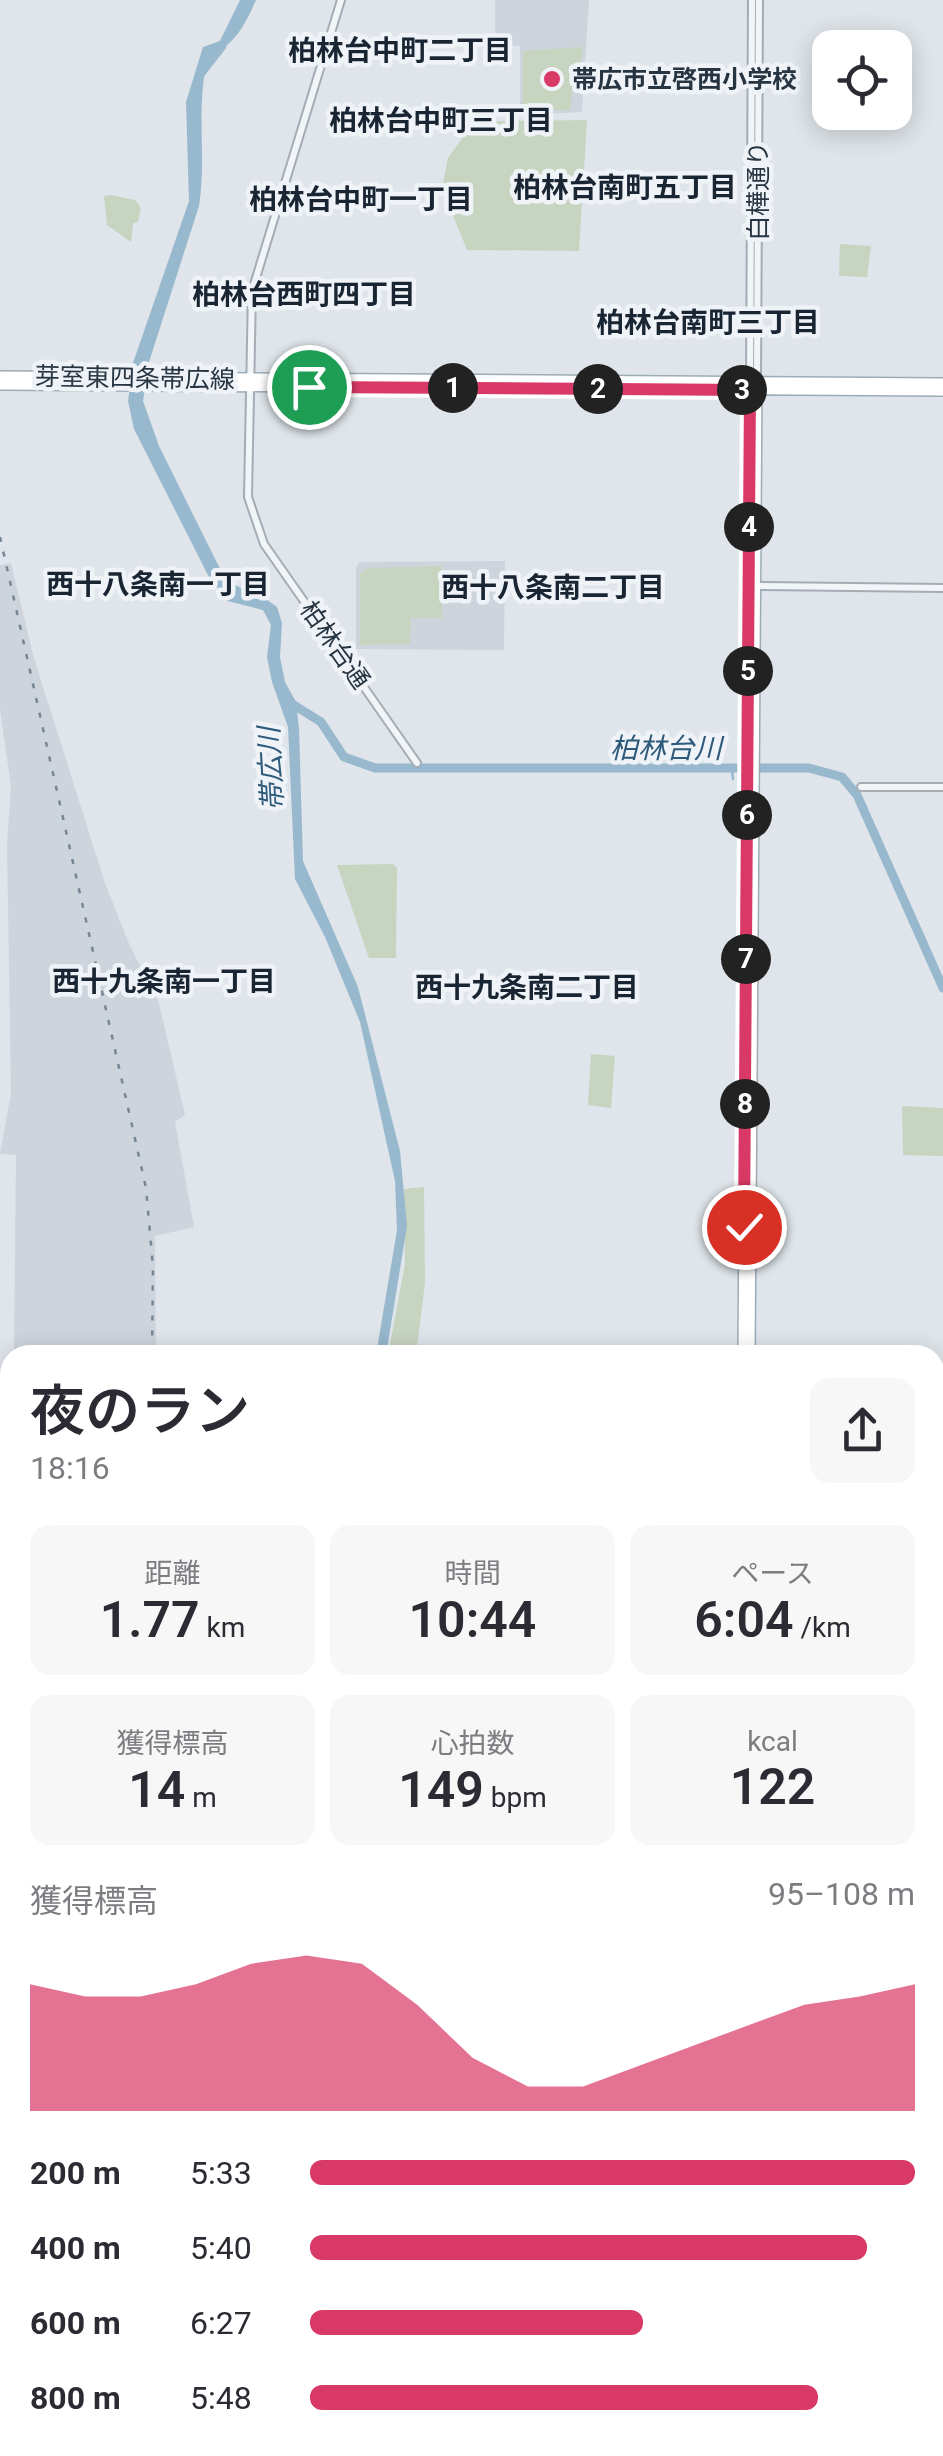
<!DOCTYPE html>
<html lang="ja">
<head>
<meta charset="utf-8">
<style>
	:root { --surface:#fff; --page:#f7f7f7; --text:#2b2b33; --muted:#7c7c81; --accent:#d93966 }
	body { margin:0; font-family:Roboto,"Noto Sans JP",sans-serif; background:var(--page); color:var(--text); height:100vh; display:flex; flex-direction:column; font-size:38px; white-space:nowrap }
	* { box-sizing:border-box; margin:0 }
	p { font-size:32px; color:var(--muted) }
	.icon { flex:none; width:55px; height:55px; fill:none; stroke:currentColor; stroke-width:2; stroke-linecap:round; stroke-linejoin:round }
	.map { position:relative; flex:1; overflow:hidden }
	.drawer { position:absolute; left:0px; top:1345px; width:945px; height:1112px; display:flex; flex-direction:column; background:var(--surface); border-radius:30px 30px 0 0; box-shadow:0 5px 25px #0003 }
	.drawer>* { flex:none }
	.fabs { position:absolute; left:812px; top:30px; display:grid; gap:20px }
	.fabs a { display:grid; place-items:center; width:100px; height:100px; border-radius:20px; background:var(--surface); box-shadow:0 5px 25px #0003; font-size:50px }
	.pin { position:absolute; display:grid; place-items:center; width:85px; height:85px; color:#fff; margin:-42px; border:5px solid #fff; border-radius:50%; box-shadow:0 2px 10px #0007 }
	.km { position:absolute; width:50px; height:50px; margin:-25px; border-radius:50%; background:#222; color:#fff; font-size:28px; line-height:50px; text-align:center }
	.round { display:grid; place-items:center; flex:none; width:105px; height:105px; border-radius:20px; background:var(--page) }
	.head { display:flex; align-items:center; justify-content:space-between; height:170px; padding:0 30px }
	h1 { font-size:55px; font-weight:600; line-height:75px }
	.figures { display:grid; grid-template-columns:repeat(3,1fr); gap:15px; height:170px; padding:10px 30px }
	.figures div { display:grid; align-content:center; border-radius:20px; background:var(--page); text-align:center }
	.figures b { font-size:50px; font-weight:600 }
	.figures small { font-size:28px; font-weight:400 }
	.figures p { font-size:28px }
	.chart { height:280px; padding:20px 30px }
	.chart p { display:flex; justify-content:space-between }
	.chart svg { width:100%; height:180px; margin-top:10px; fill:var(--accent); opacity:.7 }
	ul { padding:0 30px; list-style:none; font-size:32px }
	li { display:grid; grid-template-columns:160px 120px 1fr; align-items:center; height:75px }
	li i { height:25px; border-radius:12px; background:var(--accent) }
	.map>svg:first-child { display:block }
	.built { fill:#cdd4dc }
	.green { fill:#c7d4c0 }
	.water { fill:#97b8cd }
	.lines { fill:none; stroke-linecap:round; stroke-linejoin:round }
	.stream { stroke:#97b8cd; stroke-width:2.5 }
	.river { stroke:#97b8cd; stroke-width:9 }
	.minor-casing { stroke:#a4acb4; stroke-width:10 }
	.major-casing { stroke:#9dabb6; stroke-width:12 }
	.minor { stroke:#f2f5f8; stroke-width:6 }
	.major { stroke:#fff; stroke-width:9 }
	.rail { stroke:#778695; stroke-width:2.5; stroke-dasharray:5 10; stroke-linecap:butt }
	.route-casing { stroke:#fff; stroke-width:20 }
	.route { stroke:#d93966; stroke-width:12 }
	.poi-dot { fill:#d93966; stroke:#eff3f7; stroke-width:4 }
	.labels { text-anchor:middle; dominant-baseline:central; stroke-width:9; stroke-linejoin:round; paint-order:stroke }
	.poi-label { font-size:25px; font-weight:bold; fill:#273442; stroke:#eff3f7; text-anchor:start }
	.street-label { font-size:25px; fill:#273442; stroke:#eff3f7 }
	.neighbourhood-label { font-size:28px; font-weight:bold; fill:#192533; stroke:#eff3f7 }
	.water-label { font-size:28px; font-style:italic; fill:#2d597a; stroke:#eff3f7 }
</style>
</head>
<body>
<div class="map">
<svg width="943" height="2456" viewBox="0 0 943 2456">
	<rect width="100%" height="100%" fill="#dfe5ea"/>
	<path class="built" d="M495 0H589L582 112 520 115V46L495 44Z
		M505 561 504 650 356 649V568L360 562Z
		M11 563 33 655 105 883 130 946 159 1003 185 1115 175 1122 194 1227 155 1236 156 1355H14L16 1155 0 1154 11 1093 7 843 11 786 0 709V565Z"/>
	<path class="green" d="M583 47C581 68 572 87 570 110L523 111V51Z
		M587 120 579 251 467 250 442 188 448 158 463 137 499 121Z
		M111 195 135 200 141 208 138 222 133 223 131 242 107 225 104 196Z
		M840 244 871 246 867 277 839 276Z
		M442 566V618H411L410 644 360 645V574L368 568Z
		M393 864 397 868 396 958H369L337 865Z
		M591 1054 615 1056 611 1108 588 1105Z
		M902 1106 943 1108V1156L903 1155Z
		M424 1187 425 1283 416 1355H388L405 1264 404 1189Z"/>
	<path class="water" d="M240 0H256C244 27 235 44 208 58 195 108 207 156 199 206L149 362 143 401 159 446 226 581 266 599 277 607 282 623 280 657 285 682 296 702 299 728 303 861 358 987 400 1151 407 1226 386 1355H376L397 1230 395 1181 360 1022 325 937 295 879 288 727 272 682 267 657 271 625 263 610 228 601 210 579 134 429 128 401 133 363 189 201 186 102 203 47 220 41Z"/>
	<g class="lines">
		<path class="stream" d="M732 770 733 779
			M508 2448 509 2456"/>
		<path class="river" d="M201 73 222 46
			M289 702 321 722 344 757 375 768H809L842 777 857 795 943 988"/>
		<defs>
			<path id="minor" d="M341 0 252 291 248 497 264 544 417 763
				M750 381 752 0
				M757 381 759 0
				M754 586 943 588
				M861 787H943
				M935 1585H943
				M935 1592H943
				M935 1818H943
				M935 2107H943
				M935 2388 943 2389
				M935 2394H943
				M340 2456V2448"/>
			<path id="major" d="M0 376 943 383
				M0 385 943 391
				M743 1355 750 381
				M750 1355 757 381
				M0 2377 10 2378
				M0 2385H10
				M736 2456V2448
				M743 2456V2448"/>
		</defs>
		<use href="#minor" class="minor-casing"/>
		<use href="#major" class="major-casing"/>
		<use href="#minor" class="minor"/>
		<use href="#major" class="major"/>
		<path class="rail" d="M0 537 146 1188 153 1267 152 1355
			M143 2456V2448"/>
	</g>
	<g class="lines">
		<defs>
			<path id="route" d="M309 387 750 390 744 1227"/>
		</defs>
		<use href="#route" class="route-casing"/>
		<use href="#route" class="route"/>
	</g>
	<circle class="poi-dot" cx="552" cy="79" r="10"/>
	<g class="labels">
		<g class="poi-label">
			<text x="572" y="79">帯広市立啓西小学校</text>
		</g>
		<g class="street-label">
			<text transform="translate(758 191) rotate(-90)">白樺通り</text>
			<text transform="translate(135 378) rotate(1)">芽室東四条帯広線</text>
			<text transform="translate(335 645) rotate(55)">柏林台通</text>
		</g>
		<g class="neighbourhood-label">
			<text x="400" y="50">柏林台中町二丁目</text>
			<text x="441" y="120">柏林台中町三丁目</text>
			<text x="625" y="187">柏林台南町五丁目</text>
			<text x="361" y="199">柏林台中町一丁目</text>
			<text x="304" y="294">柏林台西町四丁目</text>
			<text x="708" y="322">柏林台南町三丁目</text>
			<text x="158" y="584">西十八条南一丁目</text>
			<text x="553" y="587">西十八条南二丁目</text>
			<text x="164" y="981">西十九条南一丁目</text>
			<text x="527" y="987">西十九条南二丁目</text>
		</g>
		<g class="water-label">
			<text x="666" y="748">柏林台川</text>
			<text transform="translate(271 769) rotate(-93)">帯広川</text>
		</g>
	</g>
</svg>
<div class="fabs">
<a><svg class="icon" aria-label="locate" viewBox="0 0 24 24"><circle cx="12" cy="12" r="6"/><path d="M12 2v4M12 18v4M2 12h4M18 12h4"/></svg></a>
</div>
<div class="pin" style="left:309px;top:387px;background:#1e9e55"><svg class="icon" aria-label="arrive" viewBox="0 0 24 24"><path d="M6 21V4h12l-3 4 3 4H6"/></svg></div>
<div class="pin" style="left:744px;top:1227px;background:#d93025"><svg class="icon" aria-label="check" viewBox="0 0 24 24"><path d="M5 12l5 5 9-10"/></svg></div>
<b class="km" style="left:453px;top:388px">1</b>
<b class="km" style="left:598px;top:389px">2</b>
<b class="km" style="left:742px;top:390px">3</b>
<b class="km" style="left:749px;top:527px">4</b>
<b class="km" style="left:748px;top:671px">5</b>
<b class="km" style="left:747px;top:815px">6</b>
<b class="km" style="left:746px;top:959px">7</b>
<b class="km" style="left:745px;top:1104px">8</b>
<section class="drawer">
<div class="head"><div><h1>夜のラン</h1><p>18:16</p></div><a class="round"><svg class="icon" aria-label="share" viewBox="0 0 24 24"><path d="M12 15V3M7 8l5-5 5 5M5 13v7h14v-7"/></svg></a></div>
<div class="figures">
<div><p>距離</p><b>1.77<small> km</small></b></div>
<div><p>時間</p><b>10:44</b></div>
<div><p>ペース</p><b>6:04<small> /km</small></b></div>
</div>
<div class="figures">
<div><p>獲得標高</p><b>14<small> m</small></b></div>
<div><p>心拍数</p><b>149<small> bpm</small></b></div>
<div><p>kcal</p><b>122</b></div>
</div>
<div class="chart"><p><span>獲得標高</span>95–108 m</p>
<svg viewBox="0 0 160 44" preserveAspectRatio="none"><path d="M0 44V13L10 16L20 16L30 13L40 8L50 6L60 8L70 18L80 31L90 38L100 38L110 33L120 28L130 23L140 18L150 16L160 13V44z"/></svg>
</div>
<ul>
<li><b>200 m</b>5:33<i style="width:100%"></i></li>
<li><b>400 m</b>5:40<i style="width:92%"></i></li>
<li><b>600 m</b>6:27<i style="width:55%"></i></li>
<li><b>800 m</b>5:48<i style="width:84%"></i></li>
</ul>
</section>
</div>
</body>
</html>
